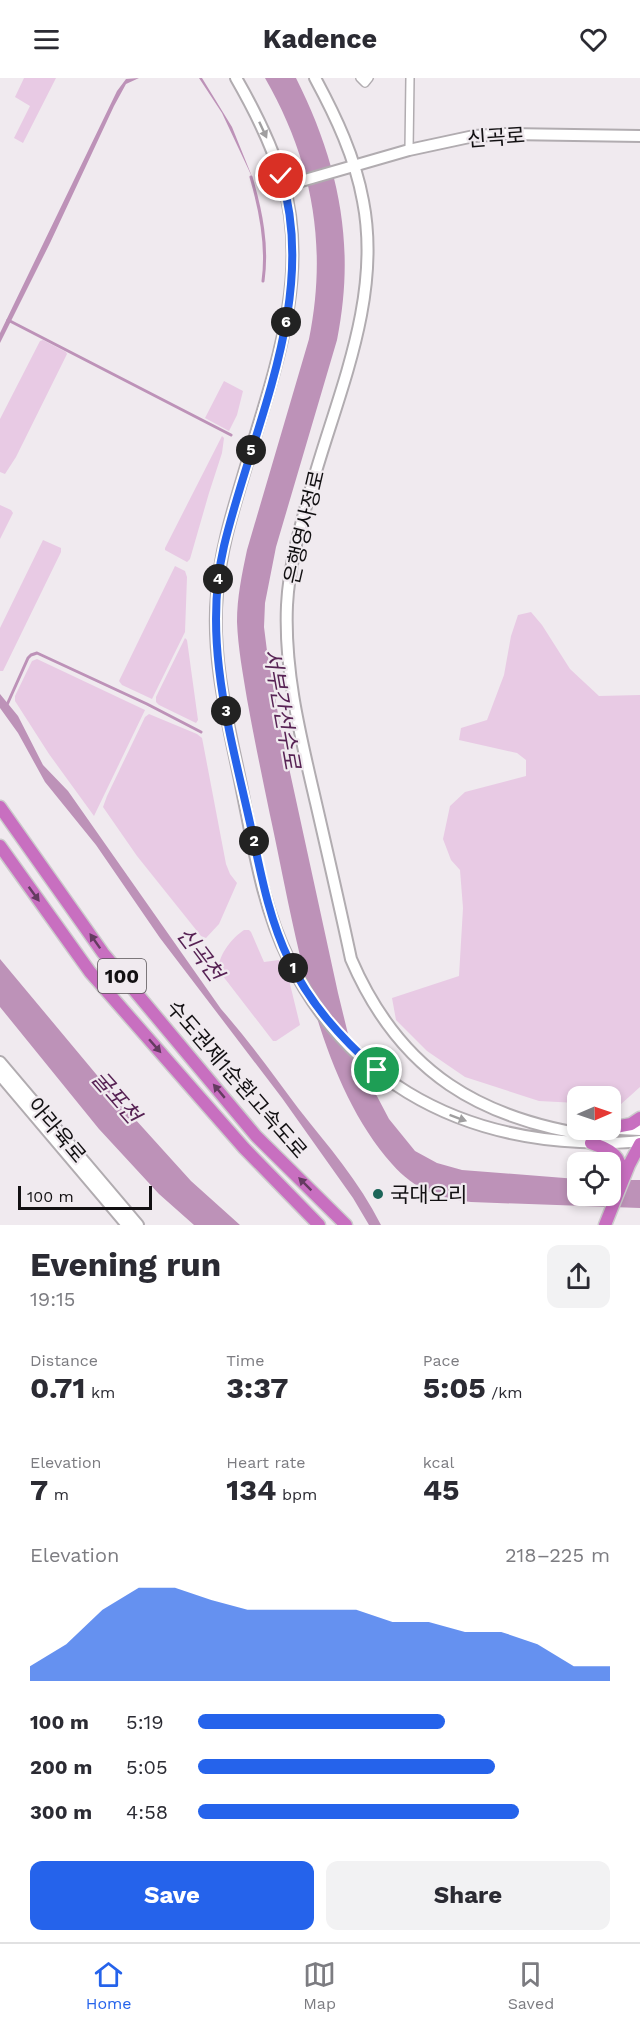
<!DOCTYPE html>
<html lang="en">
<head>
<meta charset="utf-8">
<style>
	:root { --surface:#fff; --page:#f2f2f3; --text:#2b2b33; --muted:#7c7c81; --line:#e1e1e2; --accent:#2563eb }
	body { margin:0; font-family:"Work Sans","Noto Sans KR",sans-serif; background:var(--page); color:var(--text); height:100vh; display:flex; flex-direction:column; font-size:22px; white-space:nowrap }
	* { box-sizing:border-box; margin:0 }
	p { font-size:20px; color:var(--muted) }
	.icon { flex:none; width:33px; height:33px; fill:none; stroke:currentColor; stroke-width:2; stroke-linecap:round; stroke-linejoin:round }
	.map { position:relative; height:1147px; overflow:hidden }
	.side { display:flex; flex-direction:column; background:var(--surface); flex:1 }
	.side>* { flex:none }
	.needle { width:39px; rotate:88deg }
	.fabs { position:absolute; left:567px; top:1008px; display:grid; gap:12px }
	.fabs a { display:grid; place-items:center; width:54px; height:54px; border-radius:12px; background:var(--surface); box-shadow:0 3px 9px #0003; font-size:30px }
	.scale { position:absolute; left:18px; bottom:15px; width:134px; box-sizing:border-box; padding-left:6px; border:3px solid #121012; border-top:0; font-size:16px; line-height:21px; white-space:nowrap; color:#121012; -webkit-text-stroke:4px #f0eaef; paint-order:stroke }
	.pin { position:absolute; display:grid; place-items:center; width:51px; height:51px; color:#fff; margin:-26px; border:3px solid #fff; border-radius:50%; box-shadow:0 2px 6px #0007 }
	.km { position:absolute; width:30px; height:30px; margin:-15px; border-radius:50%; background:#222; color:#fff; font-size:16px; line-height:30px; text-align:center }
	.round { display:grid; place-items:center; flex:none; width:63px; height:63px; border-radius:12px; background:var(--page) }
	.headline { display:flex; align-items:center; justify-content:space-between; height:102px; padding:0 30px }
	h1 { font-size:33px; font-weight:700; line-height:45px }
	.metrics { display:grid; grid-template-columns:repeat(3,1fr); gap:9px; height:102px; padding:6px 30px }
	.metrics div { display:grid; align-content:center }
	.metrics b { font-size:30px; font-weight:700 }
	.metrics small { font-size:16px; font-weight:400 }
	.metrics p { font-size:16px }
	.chart { height:168px; padding:12px 30px }
	.chart p { display:flex; justify-content:space-between }
	.chart svg { width:100%; height:108px; margin-top:6px; fill:var(--accent); opacity:.7 }
	.cta { display:flex; gap:12px; margin-top:auto; padding:12px 30px }
	.cta a { flex:1; height:69px; border-radius:12px; background:var(--accent); color:#fff; font-size:24px; font-weight:700; line-height:69px; text-align:center }
	.cta a+a { background:var(--page); color:var(--text) }
	ul { padding:0 30px; list-style:none; font-size:20px }
	li { display:grid; grid-template-columns:96px 72px 1fr; align-items:center; height:45px }
	li i { height:15px; border-radius:8px; background:var(--accent) }
	header { display:flex; justify-content:space-between; align-items:center; height:78px; padding:0 30px; background:var(--surface); font-size:27px; font-weight:700 }
	.tabs { display:flex; justify-content:space-around; align-items:center; height:84px; border-top:2px solid var(--line); background:var(--surface); font-size:16px; color:var(--muted) }
	.tabs a { display:grid; justify-items:center; gap:3px }
	.tabs .active { color:var(--accent) }
	.map>svg:first-child { display:block }
	.green { fill:#e8cae4 }
	.water { fill:#bd92b8 }
	.lines { fill:none; stroke-linecap:round; stroke-linejoin:round }
	.stream { stroke:#bd92b8; stroke-width:3 }
	.street-casing { stroke:#b1acb0; stroke-width:10 }
	.secondary-casing { stroke:#b1acb0; stroke-width:14 }
	.highway-casing { stroke:#cbcacb; stroke-width:15 }
	.street { stroke:#fff; stroke-width:7 }
	.secondary { stroke:#fff; stroke-width:10 }
	.highway { stroke:#c86fc0; stroke-width:12 }
	.oneway { fill:#a09fa0 }
	.oneway2 { fill:#643b60 }
	.route-casing { stroke:#fff; stroke-width:12 }
	.route { stroke:#2563eb; stroke-width:8 }
	.poi-dot { fill:#1d6559; stroke:#f0eaef; stroke-width:2 }
	.labels { text-anchor:middle; dominant-baseline:central; stroke-width:4.5; stroke-linejoin:round; paint-order:stroke }
	.shield { fill:#f0eaef; stroke:#555154; stroke-width:1.5 }
	.shield-label { font-size:20px; font-weight:bold; fill:#121012 }
	.street-label { font-size:21px; fill:#121012; stroke:#f0eaef }
	.poi-label { font-size:21px; fill:#121012; stroke:#f0eaef; text-anchor:start }
	.water-label { font-size:22px; font-style:italic; fill:#572254; stroke:#f0eaef }
</style>
</head>
<body>
<header><svg class="icon" aria-label="menu" viewBox="0 0 24 24"><path d="M4 6h16M4 12h16M4 18h16"/></svg>Kadence<svg class="icon" aria-label="heart" viewBox="0 0 24 24"><path d="M12 20l-8-8c-3-5 5-10 8-4 3-6 11-1 8 4z"/></svg></header>
<div class="map">
<svg width="640" height="1147" viewBox="0 0 640 1147">
	<rect width="100%" height="100%" fill="#f0eaef"/>
	<path class="green" d="M24 0H56L23 65 14 60 30 28 15 19Z
		M43 262 66 274 67 276 16 379 5 396 0 394V341L40 263Z
		M224 303 243 313 237 337 229 353 205 340Z
		M222 358 224 360 222 375 209 415 190 481 187 484 165 472V470Z
		M0 427 11 432 13 435 0 461Z
		M43 462 61 470V474L3 593H0V550Z
		M175 488 185 493 187 499 185 554 152 621 122 607 119 603Z
		M531 534 542 547 570 591 599 618 640 617V1009L620 1027H611L610 1018H578L577 1025 539 1023 465 999 427 973 396 942 392 920 459 898 463 830 460 792 451 782 443 761 450 728 465 714 526 698V682L517 675 459 662 461 650 487 642 504 597 511 558 518 537Z
		M185 560 187 562 198 642 196 645 159 627 156 624V619Z
		M37 581 145 632 94 738 49 676 15 623V618L30 587 32 583Z
		M149 636 197 656 202 660 203 665 226 786 230 796 237 805 219 846 206 860 201 858 137 778 103 729 107 718 145 639Z
		M244 852H249L251 854 264 884 279 882 289 902 300 947 276 963H273L219 893C217 878 232 860 244 852Z"/>
	<path class="water" d="M139 0 126 6 114 28 50 165 0 265V255L117 13 126 1Z
		M199 0H202L232 49 253 101 222 35Z
		M265 0H296C339 86 356 167 337 262L276 469 265 525 264 549 267 573 281 653 338 915 348 956 359 984 389 1041 415 1073 437 1085 462 1092 577 1101 578 1118H610L611 1102H640V1130L471 1124C438 1120 415 1112 392 1086 315 1000 294 846 270 737 262 698 254 660 247 621 243 596 238 570 237 544 237 519 242 496 247 472L309 261C328 167 312 82 265 0Z
		M0 616 18 638 43 687 68 713 221 931C249 963 273 996 298 1030 328 1068 359 1103 381 1147H369L353 1120 282 1020 160 860 96 767 45 704 18 655 0 630Z
		M0 881 116 1020 191 1103 240 1147H194L159 1116 99 1051 0 929Z"/>
	<g class="lines">
		<path class="stream" d="M251 99C261 133 268 168 263 203
			M8 242 231 357
			M6 629 28 580 31 577 37 575 147 626 201 654"/>
		<defs>
			<path id="street" d="M360 0 365 5 369 0
				M409 72 410 0"/>
			<path id="secondary" d="M236 0C255 33 272 67 283 104 311 201 272 299 245 392 233 432 220 473 217 516 211 580 228 644 241 707 253 765 262 828 289 882 346 999 452 1058 580 1064 600 1065 620 1066 640 1063
				M315 0C336 39 355 79 363 123 382 220 338 315 312 407 301 446 289 486 287 527 284 595 301 660 316 725 328 777 340 829 351 881 400 995 481 1043 602 1059
				M284 108 409 72 474 58 507 56 640 58
				M0 984 138 1147
				M0 997 127 1147
				M619 1051 640 1052"/>
			<path id="highway" d="M0 729 103 875 256 1058 346 1147
				M0 768 90 894 244 1070 319 1147
				M610 1050 631 1046 640 1040
				M591 1065C613 1073 620 1076 623 1100
				M605 1147 629 1087 640 1066"/>
		</defs>
		<use href="#street" class="street-casing"/>
		<use href="#secondary" class="secondary-casing"/>
		<use href="#highway" class="highway-casing"/>
		<use href="#street" class="street"/>
		<use href="#secondary" class="secondary"/>
		<use href="#highway" class="highway"/>
	</g>
	<defs><path id="oneway-solid" d="M-6-.8H1V-3.2L6.5 0L1 3.2V.8H-6Z" transform="scale(1.5)"/></defs>
	<g class="oneway">
		<use href="#oneway-solid" transform="translate(263 52) rotate(65)"/>
		<use href="#oneway-solid" transform="translate(458 1040) rotate(20)"/>
	</g>
	<g class="oneway2">
		<use href="#oneway-solid" transform="translate(34 816) rotate(54)"/>
		<use href="#oneway-solid" transform="translate(95 863) rotate(-125)"/>
		<use href="#oneway-solid" transform="translate(155 968) rotate(49)"/>
		<use href="#oneway-solid" transform="translate(219 1013) rotate(-130)"/>
		<use href="#oneway-solid" transform="translate(305 1106) rotate(-135)"/>
	</g>
	<g class="lines">
		<defs>
			<path id="route" d="M281 98C319 221 252 350 224 468 202 561 230 655 250 745 260 791 268 839 289 882 310 926 341 960 377 992"/>
		</defs>
		<use href="#route" class="route-casing"/>
		<use href="#route" class="route"/>
	</g>
	<circle class="poi-dot" cx="378" cy="1116" r="6"/>
	<g class="labels">
		<rect class="shield" x="98" y="881" width="48" height="34" rx="4.5"/>
		<g class="shield-label">
			<text x="122" y="898">100</text>
		</g>
		<g class="street-label">
			<text transform="translate(496 59) rotate(-4)">신곡로</text>
			<text transform="translate(304 449) rotate(-77)">은행영사정로</text>
			<text transform="translate(237 1001) rotate(49)">수도권제1순환고속도로</text>
			<text transform="translate(57 1052) rotate(50)">아라육로</text>
		</g>
		<g class="poi-label">
			<text x="390" y="1116">국대오리</text>
		</g>
		<g class="water-label">
			<text transform="translate(282 631) rotate(80)">서부간선수로</text>
			<text transform="translate(200 876) rotate(53)">신곡천</text>
			<text transform="translate(116 1019) rotate(49)">굴포천</text>
		</g>
	</g>
</svg>
<div class="fabs">
<a><svg class="needle" viewBox="-14 -14 28 28"><path d="M0-13l5 13h-10z" fill="#e53935"/><path d="M0 13l5-13h-10z" fill="#7c7c81"/></svg></a>
<a><svg class="icon" aria-label="locate" viewBox="0 0 24 24"><circle cx="12" cy="12" r="6"/><path d="M12 2v4M12 18v4M2 12h4M18 12h4"/></svg></a>
</div>
<div class="scale">100 m</div>
<div class="pin" style="left:377px;top:992px;background:#1e9e55"><svg class="icon" aria-label="arrive" viewBox="0 0 24 24"><path d="M6 21V4h12l-3 4 3 4H6"/></svg></div>
<div class="pin" style="left:281px;top:98px;background:#d93025"><svg class="icon" aria-label="check" viewBox="0 0 24 24"><path d="M5 12l5 5 9-10"/></svg></div>
<b class="km" style="left:293px;top:890px">1</b>
<b class="km" style="left:254px;top:763px">2</b>
<b class="km" style="left:226px;top:633px">3</b>
<b class="km" style="left:218px;top:501px">4</b>
<b class="km" style="left:251px;top:372px">5</b>
<b class="km" style="left:286px;top:244px">6</b>
</div>
<section class="side">
<div class="headline"><div><h1>Evening run</h1><p>19:15</p></div><a class="round"><svg class="icon" aria-label="share" viewBox="0 0 24 24"><path d="M12 15V3M7 8l5-5 5 5M5 13v7h14v-7"/></svg></a></div>
<div class="metrics">
<div><p>Distance</p><b>0.71<small> km</small></b></div>
<div><p>Time</p><b>3:37</b></div>
<div><p>Pace</p><b>5:05<small> /km</small></b></div>
</div>
<div class="metrics">
<div><p>Elevation</p><b>7<small> m</small></b></div>
<div><p>Heart rate</p><b>134<small> bpm</small></b></div>
<div><p>kcal</p><b>45</b></div>
</div>
<div class="chart"><p><span>Elevation</span>218–225 m</p>
<svg viewBox="0 0 160 44" preserveAspectRatio="none"><path d="M0 44V38L10 29L20 15L30 6L40 6L50 11L60 15L70 15L80 15L90 15L100 20L110 20L120 24L130 24L140 29L150 38L160 38V44z"/></svg>
</div>
<ul>
<li><b>100 m</b>5:19<i style="width:60%"></i></li>
<li><b>200 m</b>5:05<i style="width:72%"></i></li>
<li><b>300 m</b>4:58<i style="width:78%"></i></li>
</ul>
<div class="cta"><a>Save</a><a>Share</a></div>
</section>
<nav class="tabs">
<a class="active"><svg class="icon" aria-label="home" viewBox="0 0 24 24"><path d="M3 11l9-7 9 7M6 9v11h12V9"/></svg>Home</a>
<a><svg class="icon" aria-label="map" viewBox="0 0 24 24"><path d="M3 6l6-2 6 2 6-2v14l-6 2-6-2-6 2zM9 4v14M15 6v14"/></svg>Map</a>
<a><svg class="icon" aria-label="saved" viewBox="0 0 24 24"><path d="M7 4h10v16l-5-4-5 4z"/></svg>Saved</a>
</nav>
</body>
</html>
